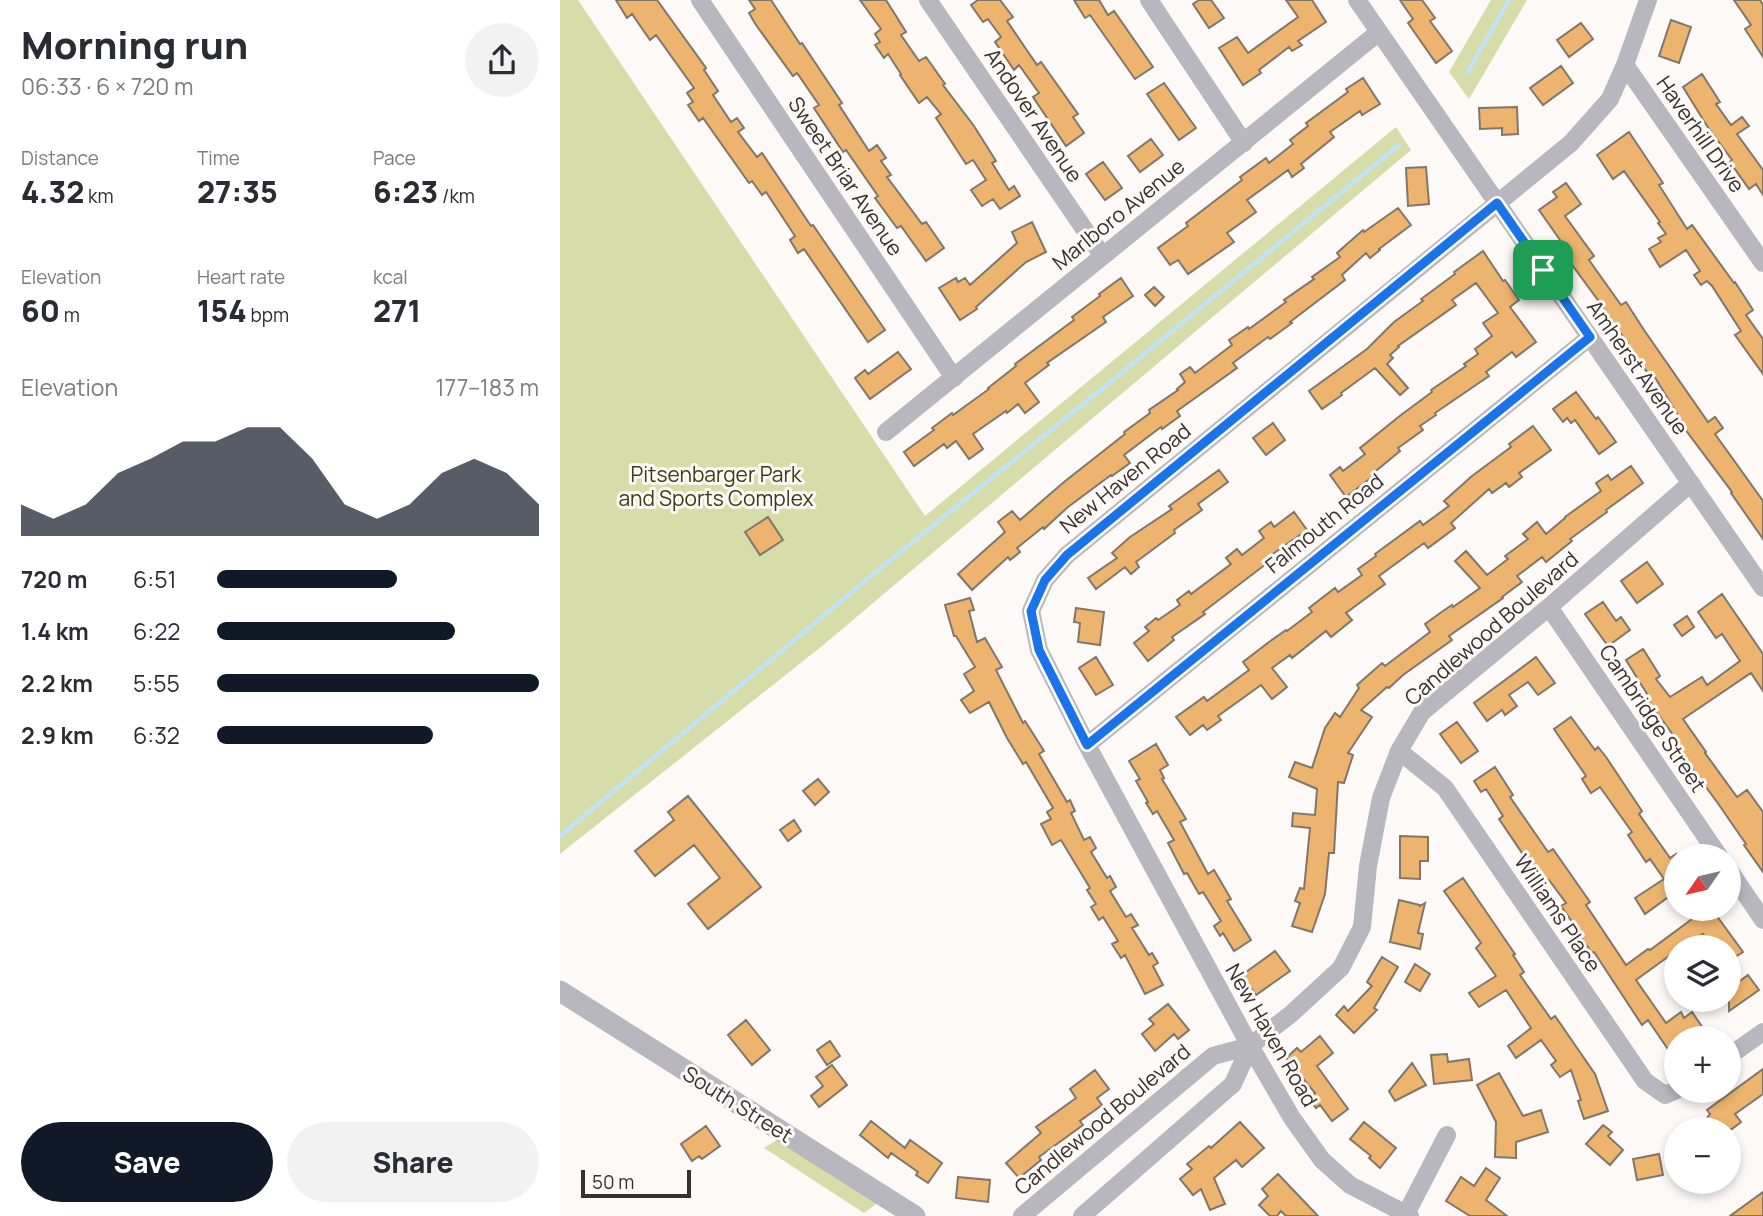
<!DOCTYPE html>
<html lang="en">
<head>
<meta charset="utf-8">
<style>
	:root { --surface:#fff; --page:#f2f2f3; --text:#2b2b33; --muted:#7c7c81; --accent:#111827 }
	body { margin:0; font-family:Manrope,sans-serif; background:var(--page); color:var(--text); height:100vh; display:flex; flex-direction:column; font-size:26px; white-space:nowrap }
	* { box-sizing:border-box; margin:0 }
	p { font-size:23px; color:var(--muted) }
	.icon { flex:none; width:38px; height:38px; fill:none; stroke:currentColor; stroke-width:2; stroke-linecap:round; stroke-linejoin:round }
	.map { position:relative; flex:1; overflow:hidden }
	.panel { display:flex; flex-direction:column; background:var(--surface); width:560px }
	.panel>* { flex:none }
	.needle { width:46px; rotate:236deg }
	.controls { position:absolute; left:1104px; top:844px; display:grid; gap:14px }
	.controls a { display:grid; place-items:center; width:77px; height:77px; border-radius:50%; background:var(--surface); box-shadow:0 4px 10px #0003; font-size:35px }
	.scale { position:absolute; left:21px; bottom:18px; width:110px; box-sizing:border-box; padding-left:7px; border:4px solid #38302d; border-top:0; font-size:19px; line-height:24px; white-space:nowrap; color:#38302d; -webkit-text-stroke:5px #fdf9f7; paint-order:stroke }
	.pin { position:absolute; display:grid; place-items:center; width:60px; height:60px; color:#fff; margin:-30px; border-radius:14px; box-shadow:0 4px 10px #0006 }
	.round { display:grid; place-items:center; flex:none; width:74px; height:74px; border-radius:37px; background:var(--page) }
	.summary { display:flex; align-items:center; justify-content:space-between; height:119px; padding:0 21px }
	h1 { font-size:38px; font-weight:800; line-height:52px }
	.stats { display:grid; grid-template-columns:repeat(3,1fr); gap:10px; height:119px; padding:7px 21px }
	.stats div { display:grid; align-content:center }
	.stats b { font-size:30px; font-weight:800 }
	.stats small { font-size:19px; font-weight:400 }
	.stats p { font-size:19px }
	.chart { height:196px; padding:14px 21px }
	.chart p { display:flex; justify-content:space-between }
	.chart svg { width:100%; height:126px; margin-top:7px; fill:var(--accent); opacity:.7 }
	.action { display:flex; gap:14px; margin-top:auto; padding:14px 21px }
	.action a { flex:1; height:80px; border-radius:42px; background:var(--accent); color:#fff; font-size:28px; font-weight:800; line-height:80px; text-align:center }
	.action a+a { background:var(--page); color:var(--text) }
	ul { padding:0 21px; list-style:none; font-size:23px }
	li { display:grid; grid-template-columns:112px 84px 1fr; align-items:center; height:52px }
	li i { height:18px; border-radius:9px; background:var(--accent) }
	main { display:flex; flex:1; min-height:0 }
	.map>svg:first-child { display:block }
	.green { fill:#d6dda9 }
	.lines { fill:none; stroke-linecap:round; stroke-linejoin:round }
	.stream { stroke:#c2e3f6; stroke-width:4.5 }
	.building { fill:#edb46f; stroke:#827669; stroke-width:2 }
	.minor { stroke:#b8b6be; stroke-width:18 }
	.tertiary { stroke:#b8b6be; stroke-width:21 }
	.route-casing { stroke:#fff; stroke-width:14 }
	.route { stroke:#1a73e8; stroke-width:9 }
	.labels { text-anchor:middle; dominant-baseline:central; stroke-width:6; stroke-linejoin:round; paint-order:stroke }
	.street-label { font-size:21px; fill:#38302d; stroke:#fdf9f7 }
	.park-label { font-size:21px; fill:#393d18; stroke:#fdf9f7 }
</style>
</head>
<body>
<main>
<section class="panel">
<div class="summary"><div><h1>Morning run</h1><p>06:33 · 6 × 720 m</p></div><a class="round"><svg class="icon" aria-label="share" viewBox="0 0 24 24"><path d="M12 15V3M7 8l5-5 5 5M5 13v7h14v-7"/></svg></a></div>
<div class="stats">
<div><p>Distance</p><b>4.32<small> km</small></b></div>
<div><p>Time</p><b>27:35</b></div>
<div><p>Pace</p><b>6:23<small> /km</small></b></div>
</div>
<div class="stats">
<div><p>Elevation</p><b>60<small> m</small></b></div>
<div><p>Heart rate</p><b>154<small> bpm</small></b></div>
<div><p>kcal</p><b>271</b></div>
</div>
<div class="chart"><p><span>Elevation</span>177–183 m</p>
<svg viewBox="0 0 160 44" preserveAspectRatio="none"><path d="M0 44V33L10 38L20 33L30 22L40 17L50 11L60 11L70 6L80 6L90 17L100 33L110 38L120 33L130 22L140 17L150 22L160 33V44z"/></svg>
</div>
<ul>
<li><b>720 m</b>6:51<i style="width:56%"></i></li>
<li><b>1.4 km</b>6:22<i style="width:74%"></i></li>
<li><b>2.2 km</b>5:55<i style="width:100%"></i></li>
<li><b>2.9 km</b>6:32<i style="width:67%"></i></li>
</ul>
<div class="action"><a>Save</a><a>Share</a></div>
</section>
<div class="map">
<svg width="1203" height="1216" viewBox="0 0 1203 1216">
	<rect width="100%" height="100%" fill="#fdf9f7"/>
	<path class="green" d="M0 0H18L365 516 836 127 851 150 262 646 0 854Z
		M931 0H967L909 99 889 72Z
		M226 1134 326 1197 304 1213 204 1148Z"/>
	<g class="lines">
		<path class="stream" d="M907 73 949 0
			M0 836 317 571 538 392 839 145"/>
	</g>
	<path class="building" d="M56 0H97L146 68 144 70 158 91 153 95 171 122 177 118 184 128 178 132 197 157 202 153 251 226 253 225 325 330 308 342 244 249 238 253 230 240 235 236 206 192 202 195 192 181 189 183 143 118 139 121 128 105 133 102 127 93 134 88 96 35 90 40 72 14 67 18Z
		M189 0H211L240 44 242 43 282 103 279 105 309 151 317 145 326 158 321 161 331 175 327 177 362 224 366 222 384 248 366 261 341 226 337 228 315 198 318 196 286 150 283 152 254 108 259 105 237 73 233 76 196 25 189 13 195 9Z
		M300 0H326L346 32 341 35 359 61 366 57 385 84 383 85 414 126 436 161 432 163 449 190 454 186 460 196 440 209 433 199 422 206 411 190 426 180 413 160 406 164 376 118 381 114 367 97 359 103 340 75 341 74 328 54 324 58 315 45 320 42 315 34 321 29Z
		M418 0H440L453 17 447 21 477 65 481 62 518 114 513 117 524 133 506 146 473 97 479 93 459 65 454 70 435 42 441 37 428 19 423 22 411 5Z
		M514 0H539L548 15 554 11 593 67 575 79 530 15 525 18Z
		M639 0H651L664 18 649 28 633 4Z
		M726 0H752L766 22 738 41 742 45 732 51 729 47 699 70 701 73 683 85 659 48 677 37 688 53 738 17Z
		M840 0H862L875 18 870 21 892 51 876 63 848 23 853 19Z
		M1174 0H1200L1203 5V57L1185 29 1191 25Z
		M1111 20 1131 27 1119 63 1099 56Z
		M1021 23 1033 39 1009 57 997 40Z
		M1001 66 1013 83 983 105 970 88Z
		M1142 74 1160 102 1156 104 1171 125 1182 117 1189 126 1177 134 1203 170V195L1196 184 1189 189 1170 162 1172 160 1147 126 1123 87Z
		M803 78 820 104 802 115 800 111 770 132 774 137 741 164 744 168 732 177 728 170 687 200 696 212 667 233 674 242 628 274 618 260 610 265 598 248 628 226 626 223 682 180 680 177 706 158 709 163 733 144 730 140 748 126 746 123 788 92 786 89Z
		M604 83 636 128 619 140 587 94Z
		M957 107 958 134 942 135V128L920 129 919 108Z
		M1069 132 1103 183 1099 185 1127 229 1132 225 1174 283 1175 282 1193 310 1186 315 1203 339V374L1175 335 1181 331 1152 286 1147 281 1141 285 1134 275 1140 271 1126 250 1100 267 1089 249 1101 242 1098 238 1106 234 1098 223 1100 222 1064 171 1053 179 1037 155Z
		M591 139 603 155 580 172 568 156Z
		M543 162 562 188 545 200 526 174Z
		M866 167 869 204 848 206 846 168Z
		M1006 183 1021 204 1005 216 1034 256 1029 260 1061 305 1066 302 1084 330 1148 422 1155 417 1163 428 1155 434 1203 501V539L1171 493 1172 492 1119 421 1121 420 1094 376 1091 378 1040 303 996 243 1000 240 979 210 997 197 993 192Z
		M838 208 851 225 819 249 820 250 810 258 806 253 782 275 785 280 730 322 732 323 710 339 708 337 673 363 677 368 617 411 620 416 602 429 601 427 564 455 570 463 552 476 551 475 508 507 484 529 483 527 457 548 460 552 450 560 448 557 412 590 398 574 445 532 438 522 452 511 460 520 504 482 565 434 564 432 590 413 589 410 618 390 617 389 625 382 620 374 630 367 635 373 672 345 669 340 688 327 689 329 726 302 724 300 754 279 752 277 780 257 777 253 803 230 804 232Z
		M472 222 486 252 466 262 416 307 417 309 400 320 379 288 396 278 398 282 405 278 410 285 457 243 452 232Z
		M923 251 943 281 945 280 959 300 950 307 976 342 956 357 952 352 926 372 929 376 875 413 876 415 860 426 863 430 838 448 840 451 811 475 812 477 786 497 770 475 780 467 783 471 805 454 800 448 841 415 872 392 871 390 906 366 904 364 918 354 915 349 932 336 923 323 938 313 916 283 892 300 896 305 838 346 839 347 830 355 833 358 827 364 848 388 840 395 815 368 781 393 782 395 762 409 749 391 807 349 834 322 863 301 861 299 895 274 894 272Z
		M561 278 573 296 543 317 546 322 487 363 489 365 465 383 479 402 465 413 458 404 447 413 446 411 413 434 423 449 409 459 396 441 387 448 384 444 354 466 344 452 374 430 372 428 392 413 393 415 429 389 428 388 456 366 455 364 514 320 512 317 540 296 539 294Z
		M594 287 604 297 595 306 585 295Z
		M338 352 351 369 310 399 295 378 305 370 308 374Z
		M1016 392 1036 419 1038 417 1056 442 1039 454 1015 420 1011 423 1007 418 1003 422 993 409Z
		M713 423 725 440 706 455 693 438Z
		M973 426 991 450 959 473 962 477 949 487 946 483 932 493 929 489 891 523 895 528 868 548 864 543 819 576 825 584 786 613 792 620 771 637 766 631 732 658 730 655 712 668 727 687 712 699 701 685 658 716 661 720 647 730 643 725 630 735 616 717 644 697 647 701 689 670 683 662 709 642 726 630 727 631 752 612 749 608 775 588 778 592 802 575 798 569 816 556 815 554 860 521 863 525 889 506 884 501 912 476 951 447 949 444Z
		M1071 466 1083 483 1046 510 1047 512 1010 539 1012 541 986 562 982 557 957 576 962 582 942 597 943 598 889 636 892 640 843 675 829 688 827 687 801 710 812 717 788 753 793 755 784 783 778 782 774 853H769L765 894 752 932 732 926 740 903 735 901 740 888 744 889 750 828 732 826 733 813 755 815 757 789 729 777 735 762 752 768 765 728 775 713 780 717 799 688 797 685 822 663 825 666 870 632 865 624 883 611 892 605 893 607 920 588 895 561 906 551 927 575 948 559 945 556 968 539 963 534 977 522 986 534 1005 518V517L1041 491 1036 483 1048 475 1051 480Z
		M659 470 668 482 638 504 642 510 614 530 615 533 576 562 579 567 571 574 565 567 536 589 528 578 557 558 552 553 570 537 612 509 609 506Z
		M734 512 747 530 707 558 710 561 643 612 645 614 612 637 614 640 588 661 574 643 589 631 585 627 596 618 598 620 620 605 617 600 629 591 631 594 671 564 666 558 677 549 682 555 704 538 699 531 711 522 714 527Z
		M208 517 223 540 200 555 185 532Z
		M1087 562 1103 584 1077 603 1061 581Z
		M1162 594 1203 654V691L1191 673 1123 719 1146 752 1145 753 1177 797 1187 790 1203 812V872L1184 845 1186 844 1157 802 1109 737 1113 735 1087 699 1089 697 1066 660 1083 649 1100 676 1096 679 1110 697 1142 677 1147 685 1180 661 1162 634 1156 638 1138 612Z
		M410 598 414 610 409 611 417 642 425 638 442 667 436 670 463 723 465 721 484 751 479 754 507 802 510 800 515 811 511 813 524 840 530 837 536 848 531 852 547 878 550 876 556 887 550 891 566 917 571 914 578 925 572 928 589 955 592 953 598 963 593 966 603 985 585 994 565 955 561 958 552 944 558 941 543 917 539 920 531 907 536 904 527 890 530 888 501 840 492 845 481 824 491 819 487 812 493 808 466 762 463 764 447 738 429 702 410 713 401 700 414 691 404 674 415 667 396 636H394L385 605Z
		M1043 602 1056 621 1061 617 1070 630 1048 646 1025 614Z
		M516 608 544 612 540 645 518 642 520 623 514 622Z
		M1127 616 1134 627 1122 636 1114 625Z
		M536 657 553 685 536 695 519 668Z
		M976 657 995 683 978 695 968 682 949 695 957 706 945 715 942 710 927 721 914 703Z
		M1011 717 1035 750 1038 747 1046 757 1082 811 1079 814 1110 858 1116 854V896L1114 893 1085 914 1075 898 1104 879 1090 859 1086 862 1068 835 1072 832 1040 787 1031 793 1022 779 1026 776 994 729Z
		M897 722 918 751 901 763 880 734Z
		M596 744 608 765 600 770 604 778 602 779 626 819 620 822 648 874 654 870 671 899 667 901 691 940 674 951 663 933 660 936 654 926 661 921 643 892 639 894 627 873 624 874 608 843 614 840 597 811 593 814 586 803 588 802 576 781 580 779 569 761Z
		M935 767 953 795 950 797 988 852 993 849 1030 902 1026 905 1066 965 1088 949 1090 950 1132 919 1124 908H1151L1183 952 1169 961V947H1152L1143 934 1125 947H1116V951L1076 980 1106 1023 1121 1012 1124 1018 1132 1012 1143 1028 1129 1038H1116V1061L1088 1020 1082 1025 1034 952 1032 953 1013 926 1014 925 1001 906 1006 903 989 880 983 884 939 819 943 816 926 789 921 792 914 781Z
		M258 779 269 792 255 805 243 791Z
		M128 796 201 887 148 929 128 904 160 878 134 845 95 876 75 851 114 820 108 812Z
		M234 820 241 831 228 841 220 830Z
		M840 836 868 837V861H860V879L840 878Z
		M903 878 955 954 953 955 964 972 960 975 991 1019 995 1016 1035 1074 1048 1111 1024 1119 1018 1101 1021 1100 1011 1070 1000 1077 991 1065 996 1061 981 1040 956 1058 948 1046 971 1028 946 990 919 1007 909 993 936 976 916 948 921 943 884 891Z
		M839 900 860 905V906L865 903 858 933 863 934 860 949 830 942Z
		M715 951 730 971 696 995 682 975Z
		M822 957 838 967 814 1008 817 1010 794 1033 776 1015 784 1006 788 1011 812 986 807 982Z
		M855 964 870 974 860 991 845 982Z
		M1188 975 1199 990 1169 1011V989Z
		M608 1004 629 1030 618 1039 614 1034 595 1051 582 1034 594 1024 589 1019Z
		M186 1020 210 1050 192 1065 168 1035Z
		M760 1036 773 1053 757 1066 788 1109 772 1121 760 1105 756 1108 748 1098 755 1093 726 1058 737 1048 741 1052Z
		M270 1041 280 1056 267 1065 257 1050Z
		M887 1054 888 1062 909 1059 912 1080 874 1084 871 1055Z
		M852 1063 866 1085 835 1101 829 1091Z
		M272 1065 287 1085 259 1107 251 1096 263 1086 256 1077Z
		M1203 1069V1094L1175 1114 1181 1122 1172 1129H1138L1150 1114 1147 1110Z
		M535 1070 549 1089 537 1098 542 1105 520 1121 523 1125 479 1157 481 1160 459 1178 446 1163 481 1133 476 1127 516 1098 510 1089Z
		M939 1073 963 1116 981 1110 988 1132 956 1142V1158L935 1157 936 1122 917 1085Z
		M311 1121 345 1148 350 1140 382 1163 368 1183 356 1175 358 1172 331 1153 328 1158 300 1135Z
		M680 1122 704 1148 682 1167 676 1160 654 1178 665 1204 650 1210 641 1189 633 1195 620 1179 632 1169 627 1164 649 1146 651 1148Z
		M804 1122 836 1148 820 1168 809 1158 811 1156 790 1139Z
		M1043 1125 1052 1132 1048 1136 1063 1150 1050 1165 1026 1144Z
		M146 1126 160 1146 142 1159 139 1156 132 1161 121 1144Z
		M1099 1154 1103 1175 1077 1180 1073 1159Z
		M926 1168 940 1178 926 1200 947 1216H910L886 1201 901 1177 914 1186Z
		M718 1174 758 1216H726L721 1211 717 1216H710L699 1205 708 1196 702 1189Z
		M398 1177 430 1180 428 1202 396 1198Z
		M1203 1192V1216H1170Z"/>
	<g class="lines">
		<path class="minor" d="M140 0 394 378
			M368 0 542 255
			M589 0 684 143
			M797 0 1203 588
			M1065 65 1203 263
			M326 432 819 32
			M989 607 1159 856
			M527 745 1030 337
			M839 751 885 788 1085 1081 1105 1095 1117 1090
			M1169 870 1203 920
			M1169 1056 1203 1032
			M846 1214 887 1135
			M462 1216 653 1056 690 1046 731 1014 781 968 802 927 808 866 821 798 839 751 862 712 989 607 1131 483
			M522 1216 673 1084 690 1046
			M850 1216 790 1185 762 1160 732 1118 690 1046 527 745 479 650 471 611 485 580 507 555 1011 143 1050 99 1065 65 1088 0"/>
		<path class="tertiary" d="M0 991 355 1216"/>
	</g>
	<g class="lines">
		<defs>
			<path id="route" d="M937 203 1030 337 527 745 479 650 471 611 485 580 507 555Z"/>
		</defs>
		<use href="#route" class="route-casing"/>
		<use href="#route" class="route"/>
	</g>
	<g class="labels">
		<g class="street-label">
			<text transform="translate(474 115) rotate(56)">Andover Avenue</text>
			<text transform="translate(1141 134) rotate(55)">Haverhill Drive</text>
			<text transform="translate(286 176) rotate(56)">Sweet Briar Avenue</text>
			<text transform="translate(558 214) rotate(-39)">Marlboro Avenue</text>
			<text transform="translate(1078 367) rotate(55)">Amherst Avenue</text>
			<text transform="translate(565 478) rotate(-39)">New Haven Road</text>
			<text transform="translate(764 523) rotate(-39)">Falmouth Road</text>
			<text transform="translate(931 628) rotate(-41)">Candlewood Boulevard</text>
			<text transform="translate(1093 718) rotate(56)">Cambridge Street</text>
			<text transform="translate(998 913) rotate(56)">Williams Place</text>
			<text transform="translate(712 1035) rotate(60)">New Haven Road</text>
			<text transform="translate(178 1104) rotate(32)">South Street</text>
			<text transform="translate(542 1119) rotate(-40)">Candlewood Boulevard</text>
		</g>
		<g class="park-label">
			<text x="156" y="474">Pitsenbarger Park<tspan x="156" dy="24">and Sports Complex</tspan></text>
		</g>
	</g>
</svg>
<div class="controls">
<a><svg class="needle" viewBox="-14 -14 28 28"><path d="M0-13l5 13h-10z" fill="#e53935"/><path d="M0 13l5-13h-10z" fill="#7c7c81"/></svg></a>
<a><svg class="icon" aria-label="layers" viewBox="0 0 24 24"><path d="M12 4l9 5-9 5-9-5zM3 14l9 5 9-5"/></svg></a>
<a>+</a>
<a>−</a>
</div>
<div class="scale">50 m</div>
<div class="pin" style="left:983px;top:270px;background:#1e9e55"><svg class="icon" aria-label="arrive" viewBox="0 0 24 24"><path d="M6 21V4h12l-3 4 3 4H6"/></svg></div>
</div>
</main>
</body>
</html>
